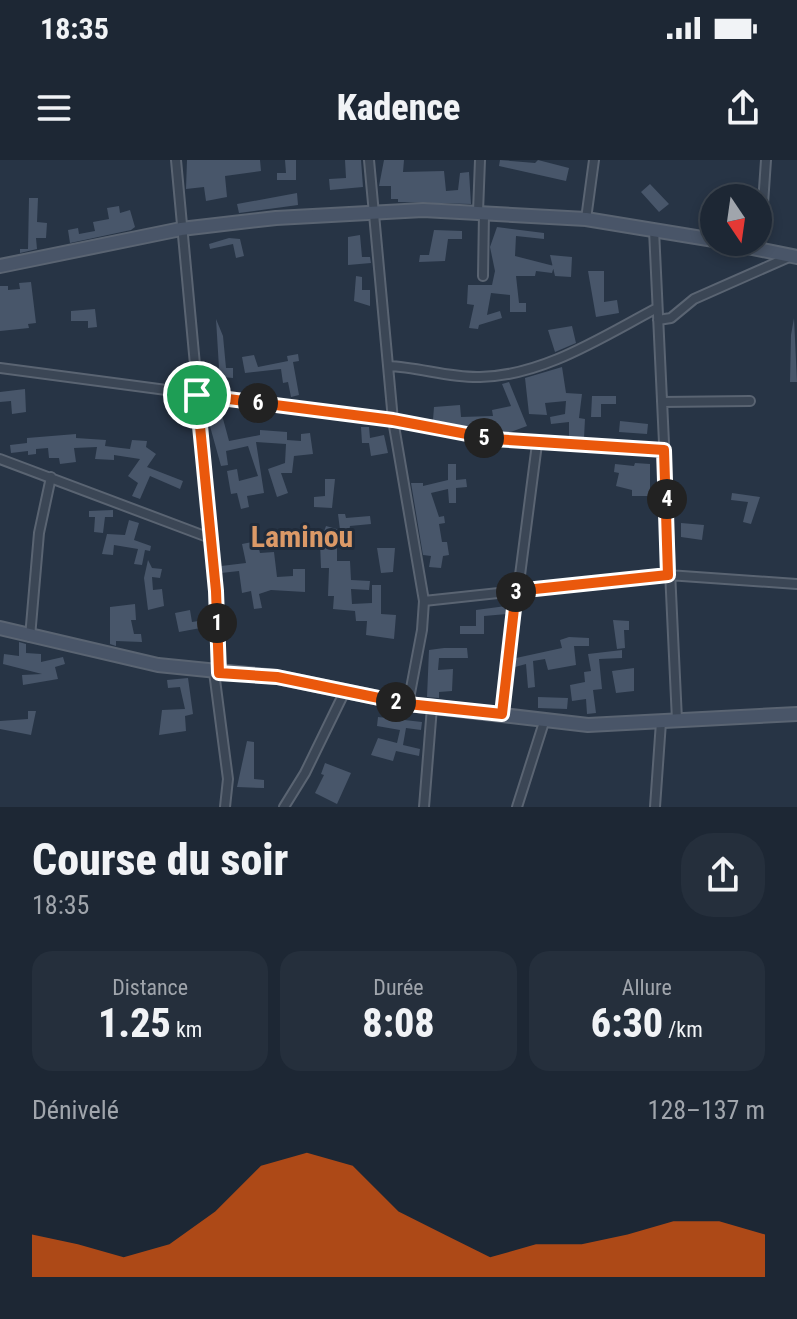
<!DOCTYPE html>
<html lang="fr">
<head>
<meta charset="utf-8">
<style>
	:root { --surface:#1d2734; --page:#252f3c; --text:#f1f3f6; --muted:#a0a5ac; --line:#3b444f; --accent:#ea580c }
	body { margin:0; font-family:"Roboto Condensed",sans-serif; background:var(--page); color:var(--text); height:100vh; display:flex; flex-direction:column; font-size:30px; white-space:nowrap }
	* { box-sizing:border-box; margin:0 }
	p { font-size:26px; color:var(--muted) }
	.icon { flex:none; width:44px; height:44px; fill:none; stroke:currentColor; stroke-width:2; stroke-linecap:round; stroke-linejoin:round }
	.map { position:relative; height:647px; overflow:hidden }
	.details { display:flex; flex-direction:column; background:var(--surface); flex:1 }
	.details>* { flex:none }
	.needle { width:52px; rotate:167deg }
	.buttons { position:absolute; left:700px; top:24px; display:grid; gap:16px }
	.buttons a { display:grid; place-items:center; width:72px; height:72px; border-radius:50%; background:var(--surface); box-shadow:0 4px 12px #0003,0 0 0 2px var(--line); font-size:40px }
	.pin { position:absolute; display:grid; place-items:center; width:68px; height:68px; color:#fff; margin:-34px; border:4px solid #fff; border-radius:50%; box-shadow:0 2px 8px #0007 }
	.km { position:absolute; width:40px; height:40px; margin:-20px; border-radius:50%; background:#222; color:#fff; font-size:22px; line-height:40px; text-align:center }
	.round { display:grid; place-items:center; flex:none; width:84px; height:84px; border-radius:32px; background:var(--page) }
	.head { display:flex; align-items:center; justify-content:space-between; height:136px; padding:0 32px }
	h1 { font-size:44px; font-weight:800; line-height:60px }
	.stats { display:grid; grid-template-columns:repeat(3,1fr); gap:12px; height:136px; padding:8px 32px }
	.stats div { display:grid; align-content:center; border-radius:20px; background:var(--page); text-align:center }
	.stats b { font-size:40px; font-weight:800 }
	.stats small { font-size:22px; font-weight:400 }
	.stats p { font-size:22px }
	.chart { height:224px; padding:16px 32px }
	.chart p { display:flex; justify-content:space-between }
	.chart svg { width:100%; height:144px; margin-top:8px; fill:var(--accent); opacity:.7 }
	.status { display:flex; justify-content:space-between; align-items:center; height:56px; padding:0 40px; background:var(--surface); direction:ltr }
	.status svg { height:22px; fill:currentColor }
	header { display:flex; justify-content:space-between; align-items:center; height:104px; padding:0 32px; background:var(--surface); font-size:36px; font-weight:800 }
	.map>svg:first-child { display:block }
	.building { fill:#48566a }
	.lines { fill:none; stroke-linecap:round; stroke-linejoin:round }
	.street-casing { stroke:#5a6472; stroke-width:12 }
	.secondary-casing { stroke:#5a6472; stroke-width:16 }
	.street { stroke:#3b4655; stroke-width:8 }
	.secondary { stroke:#495568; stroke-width:12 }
	.route-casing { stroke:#fff; stroke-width:16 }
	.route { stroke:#ea580c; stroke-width:10 }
	.labels { text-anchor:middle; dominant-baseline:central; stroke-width:6; stroke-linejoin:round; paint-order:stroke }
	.district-label { font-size:30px; font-weight:bold; fill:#db9967; stroke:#202b3a }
</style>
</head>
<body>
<div class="status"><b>18:35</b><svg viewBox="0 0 49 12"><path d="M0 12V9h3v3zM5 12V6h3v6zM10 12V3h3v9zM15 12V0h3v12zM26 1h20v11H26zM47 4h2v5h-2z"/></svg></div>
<header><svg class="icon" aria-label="menu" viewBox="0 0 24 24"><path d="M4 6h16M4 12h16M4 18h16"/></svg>Kadence<svg class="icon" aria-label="share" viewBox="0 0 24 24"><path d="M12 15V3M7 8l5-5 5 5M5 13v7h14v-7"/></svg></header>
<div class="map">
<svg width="797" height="647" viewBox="0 0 797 647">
	<rect width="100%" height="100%" fill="#273445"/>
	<path class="building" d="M187 0H260L261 11 225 16 227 37 206 41 204 27 186 29Z
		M285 0H296V20H277V13H286Z
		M345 0H361L363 27 330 30 329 19 346 18Z
		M384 0H404L403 12 444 11 446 31 458 30 460 13 469 12 471 44 398 42V39H391V26H379Z
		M500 0 535 3 538 0 569 8 566 21 499 6Z
		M650 24 669 44 659 52 641 32Z
		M297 33 298 45 239 53 237 44Z
		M29 38H38L37 62 47 63 46 78H36L37 89 20 93V89H28Z
		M119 46 120 53 130 50 135 67 131 70 70 83 68 70 78 68 79 74 95 71 93 62 109 59 107 48Z
		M497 67 544 73V79L516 76 515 96 554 106 552 113 536 111 535 116H516L519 143H526V152H510V135L491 133 487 155 500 151 502 158 479 165 478 169 469 168 474 145 467 144 468 125H492L495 111 490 87Z
		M434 70 462 71V79H448L445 101 419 102 420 95H429Z
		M360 75 362 97H370L371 103 348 105V77Z
		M229 78 240 79 244 96 236 98 233 84 210 89 209 84Z
		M550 95 572 97 571 117 555 116Z
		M588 111H604V142L617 140 619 153 596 157Z
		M356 116 362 117V130H370V146L354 141Z
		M31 122 36 163 28 164 29 168 0 171V126H8V130L20 129 19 123Z
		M95 149 97 167 88 168V161H71V151Z
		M794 158 797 222H790L791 175Z
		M216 159 223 176 226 208H233V218L211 216 210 208H219Z
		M572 166 576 183 555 192 548 170Z
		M298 194 299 201 293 202 299 235 291 237 288 222 283 223 281 209 245 213 242 197 254 195 258 207 288 201 287 196Z
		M562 207 566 233 582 234 579 258 585 259 584 278 569 276V262L551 264 550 257 565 254 566 241 545 243 547 255 529 254 525 218Z
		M509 222 527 266 508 273 499 272 497 264 474 268 433 260 434 247 460 245 461 257 493 256 492 250 511 246 502 224Z
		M25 229 26 252 12 254 11 241 0 242V232Z
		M592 236H616V244H601V257H591Z
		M222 255 229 281 260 275V270L287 272V280L301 281V274L310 273 313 294 294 296 292 313H281L288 333 277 337 268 309 285 303 286 284 256 282 264 333 247 336 249 347 241 349 237 333 231 334 227 311 237 309 239 321 258 316 248 286 226 291 228 305 221 306 208 259Z
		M620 261 648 264 647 274 619 272Z
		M361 267H369L370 278 384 275 388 293 371 296 369 283H362Z
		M76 274V278L106 280 105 286 121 288 130 289 132 280 147 281 146 287 156 294 147 307 183 321 180 329 150 316 140 339 132 336 138 323 128 316 140 299 114 295V300L95 299 97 287 74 288 76 302 60 304 59 298H49L48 288 36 289V294L28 295V291L11 293 10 285 27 283V278Z
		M635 303 650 304V336H632V330L616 326 619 313 614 312 615 304 634 306Z
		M448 304H456V320L466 319 467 327 456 328V343H449L448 329 431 333 439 357 444 356 445 363 439 364 442 382H447L449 395 443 396 441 408 429 407 431 396 423 395 411 323H423V326L448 320Z
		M325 319H335L332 348 314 347V337L325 336Z
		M732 333 760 337 751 364 743 362 748 342 731 340Z
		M113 350V357H105L103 373 94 372 95 357H89V351Z
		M338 354H345L346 358 370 356 371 364 350 366 347 382 337 380V401H350L351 420 370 421 369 430 351 429 352 444 372 443V425H381V454L396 455 394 479 366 475 367 461H356L355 451 333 449 334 436H328L329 408H321L320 383 326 366 340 370Z
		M129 360 139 363 134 380 151 386 150 391 145 390 142 405 134 404 138 389 114 385 113 395 102 394 107 374 125 375Z
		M681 363 704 365 702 380 681 377Z
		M257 381 260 393 274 392 277 417 293 416V409H305V432L271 430 259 434 262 448 254 449 251 431 242 433 239 411 221 413V406L246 403 242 384Z
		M377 388H395L393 412 381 413Z
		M148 400 152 408 162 409 160 418 152 417 153 430 162 429 164 446 148 450 144 418Z
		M135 444 136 460H131L134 474H141L142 482 116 481V486L110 484V447Z
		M506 446 507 454 484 456V474H460V466H476V450Z
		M190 450 192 462 205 460 206 467 179 472 175 453Z
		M613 460 629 461V470H624L625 488 617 489Z
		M569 477 589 478V486H574L576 505 548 510 545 499 533 501 535 527 528 528 526 504 515 507 516 498 562 488 560 480Z
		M19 482 26 484V493L41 494V502L63 497 65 504 55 507 58 519 23 525 22 515 42 514 3 504 4 494 19 496Z
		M444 488H467L468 498H439L438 510 453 509 452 531 439 532V538L427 537 429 490Z
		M622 490V498L599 499 602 529 593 530 596 553 587 554 586 539 572 541 570 525 585 522 584 512 591 511 588 494Z
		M634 508V531L616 533 612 511Z
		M188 518 193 554 185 556 186 571 159 575 162 550 185 549 180 527 168 528 167 520Z
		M538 537 568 538 567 549 538 548Z
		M28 551H36L31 575 0 569V561L28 559Z
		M378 557 422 562 421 570 406 568 403 585 420 589 419 596 396 591 393 601 371 595 378 578 397 583 400 570 377 566Z
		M247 581 254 582V619L264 620V628L237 627Z
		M325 603 351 613 337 644 315 633 324 615 321 614Z"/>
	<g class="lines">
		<defs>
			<path id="street" d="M176 0 216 431 219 513
				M369 0 393 260 424 441 422 470 408 544
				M478 52 480 0
				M586 59 594 0
				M654 70 677 560
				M760 88 766 0
				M483 116 484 53
				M658 160 671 158 694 139 789 97
				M388 206C419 207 449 218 480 217 543 216 602 177 657 148
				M0 208 393 260 493 279 664 290
				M662 242 750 241
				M0 299 210 378
				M424 441 668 415 797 424
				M30 477 39 373 51 317
				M214 512 228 619 225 647
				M502 554 537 284
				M284 647 305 613 344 533
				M424 647 432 547
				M517 647 545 559
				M655 647 661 562"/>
			<path id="secondary" d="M723 82 797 97
				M0 106 181 69 276 58 423 50 586 59 714 80
				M0 468 158 505 277 517 408 544 588 565 797 554"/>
		</defs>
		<use href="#street" class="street-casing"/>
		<use href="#secondary" class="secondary-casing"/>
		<use href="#street" class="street"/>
		<use href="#secondary" class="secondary"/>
	</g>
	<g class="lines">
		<defs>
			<path id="route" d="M197 235 393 260 493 279 664 290 668 415 516 431 502 554 408 544 277 517 219 513 216 431Z"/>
		</defs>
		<use href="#route" class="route-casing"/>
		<use href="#route" class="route"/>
	</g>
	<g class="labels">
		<g class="district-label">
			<text x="302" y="376">Laminou</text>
		</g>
	</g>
</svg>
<div class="buttons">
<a><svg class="needle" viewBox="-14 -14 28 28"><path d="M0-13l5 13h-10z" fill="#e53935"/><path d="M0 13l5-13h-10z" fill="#a0a5ac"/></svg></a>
</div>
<div class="pin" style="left:197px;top:235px;background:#1e9e55"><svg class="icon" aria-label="arrive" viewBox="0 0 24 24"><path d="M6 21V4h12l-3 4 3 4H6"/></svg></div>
<b class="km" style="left:217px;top:463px">1</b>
<b class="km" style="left:396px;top:542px">2</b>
<b class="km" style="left:516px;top:432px">3</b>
<b class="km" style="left:667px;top:339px">4</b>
<b class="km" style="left:484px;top:278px">5</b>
<b class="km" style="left:258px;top:243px">6</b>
</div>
<section class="details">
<div class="head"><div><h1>Course du soir</h1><p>18:35</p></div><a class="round"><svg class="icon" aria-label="share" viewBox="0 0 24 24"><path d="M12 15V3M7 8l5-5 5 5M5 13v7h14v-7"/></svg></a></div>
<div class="stats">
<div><p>Distance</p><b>1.25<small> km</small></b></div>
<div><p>Durée</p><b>8:08</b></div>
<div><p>Allure</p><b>6:30<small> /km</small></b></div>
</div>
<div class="chart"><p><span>Dénivelé</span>128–137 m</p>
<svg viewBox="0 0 160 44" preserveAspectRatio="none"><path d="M0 44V31L10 34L20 38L30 34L40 24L50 10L60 6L70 10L80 24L90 31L100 38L110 34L120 34L130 31L140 27L150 27L160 31V44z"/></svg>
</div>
</section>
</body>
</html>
